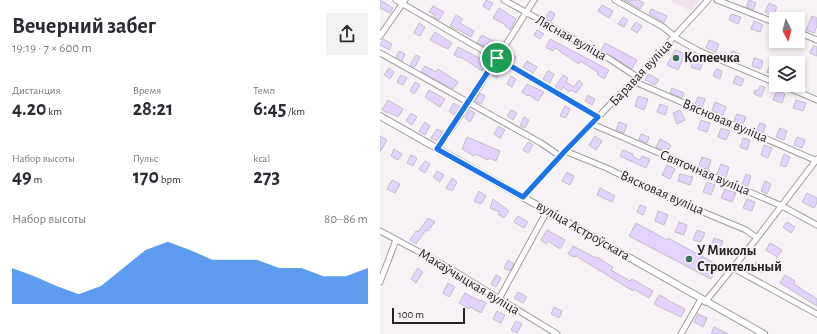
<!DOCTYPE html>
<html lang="ru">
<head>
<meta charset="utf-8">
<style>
	:root { --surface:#fff; --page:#f2f2f3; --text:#2b2b33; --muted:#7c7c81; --accent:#1a73e8 }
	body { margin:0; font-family:"Alegreya Sans",sans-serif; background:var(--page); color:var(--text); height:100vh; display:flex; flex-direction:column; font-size:15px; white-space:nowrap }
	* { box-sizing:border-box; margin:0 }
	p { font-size:13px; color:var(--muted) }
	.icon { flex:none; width:22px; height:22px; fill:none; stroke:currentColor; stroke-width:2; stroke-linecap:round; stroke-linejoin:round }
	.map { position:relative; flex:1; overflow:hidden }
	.panel { display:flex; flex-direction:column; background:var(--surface); width:380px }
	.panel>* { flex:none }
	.needle { width:26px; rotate:174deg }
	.tools { position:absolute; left:389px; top:12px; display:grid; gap:8px }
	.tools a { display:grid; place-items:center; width:36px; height:36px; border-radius:0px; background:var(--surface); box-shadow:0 2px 6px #0003; font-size:20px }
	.scale { position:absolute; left:12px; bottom:10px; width:73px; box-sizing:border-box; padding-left:4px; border:2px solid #252325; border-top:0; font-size:11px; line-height:14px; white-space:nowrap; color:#252325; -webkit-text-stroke:3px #f7f2f5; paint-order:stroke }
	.pin { position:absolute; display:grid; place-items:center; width:34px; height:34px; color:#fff; margin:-17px; border:2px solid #fff; border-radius:50%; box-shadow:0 1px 4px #0007 }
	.round { display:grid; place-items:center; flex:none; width:42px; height:42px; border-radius:0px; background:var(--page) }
	.summary { display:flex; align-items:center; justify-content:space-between; height:68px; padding:0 12px }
	h1 { font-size:22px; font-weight:700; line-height:30px }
	.metrics { display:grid; grid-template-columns:repeat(3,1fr); gap:6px; height:68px; padding:4px 12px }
	.metrics div { display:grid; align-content:center }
	.metrics b { font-size:20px; font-weight:700 }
	.metrics small { font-size:11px; font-weight:400 }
	.metrics p { font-size:11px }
	.chart { height:112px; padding:8px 12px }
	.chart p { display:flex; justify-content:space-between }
	.chart svg { width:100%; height:72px; margin-top:4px; fill:var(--accent); opacity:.7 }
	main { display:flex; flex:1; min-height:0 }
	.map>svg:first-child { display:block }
	.built { fill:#f0e3ec }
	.building { fill:#e4d3fe; stroke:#c1bfc4 }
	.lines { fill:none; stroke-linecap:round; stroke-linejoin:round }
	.minor-casing { stroke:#a09b9e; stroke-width:7 }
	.tertiary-casing { stroke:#a09b9e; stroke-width:8 }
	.minor { stroke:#fff; stroke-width:5 }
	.tertiary { stroke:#fff; stroke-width:6 }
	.route-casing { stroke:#fff; stroke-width:8 }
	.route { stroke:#1a73e8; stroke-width:5 }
	.poi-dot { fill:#38725c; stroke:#f7f2f5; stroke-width:1.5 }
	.labels { text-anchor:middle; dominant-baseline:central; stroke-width:3.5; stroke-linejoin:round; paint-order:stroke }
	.street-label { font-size:14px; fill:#252325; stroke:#f7f2f5 }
	.poi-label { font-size:14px; font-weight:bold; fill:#252325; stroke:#f7f2f5; text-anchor:start }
</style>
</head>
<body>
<main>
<section class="panel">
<div class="summary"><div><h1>Вечерний забег</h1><p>19:19 · 7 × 600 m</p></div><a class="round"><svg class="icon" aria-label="share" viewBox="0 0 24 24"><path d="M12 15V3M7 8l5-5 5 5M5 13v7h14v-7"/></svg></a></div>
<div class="metrics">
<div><p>Дистанция</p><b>4.20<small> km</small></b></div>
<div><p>Время</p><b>28:21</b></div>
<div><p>Темп</p><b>6:45<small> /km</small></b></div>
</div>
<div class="metrics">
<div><p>Набор высоты</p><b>49<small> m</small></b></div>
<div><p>Пульс</p><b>170<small> bpm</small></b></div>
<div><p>kcal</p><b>273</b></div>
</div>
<div class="chart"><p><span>Набор высоты</span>80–86 m</p>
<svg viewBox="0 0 160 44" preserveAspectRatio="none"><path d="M0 44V22L10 27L20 33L30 38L40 33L50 22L60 11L70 6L80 11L90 17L100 17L110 17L120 22L130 22L140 27L150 27L160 22V44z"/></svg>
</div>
</section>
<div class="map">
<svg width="437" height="334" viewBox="0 0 437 334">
	<rect width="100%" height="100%" fill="#f7f2f5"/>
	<path class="built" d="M290 0H321L310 11Z"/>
	<path class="building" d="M0 0 13 8 10 13 0 8Z
		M106 0 113 3 109 10 103 6Z
		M244 0H259L264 3 260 9Z
		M369 0 376 3 373 10 366 7Z
		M389 3 397 7 393 16 385 12Z
		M222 5 233 11 229 18 218 11Z
		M53 6 64 12 59 20 53 17 55 15 49 12Z
		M119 8 136 19 130 30 125 26 126 25 113 18Z
		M271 9 287 16 284 23 269 14Z
		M170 11 175 14 171 22 165 18Z
		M351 14 361 17 358 24 349 20Z
		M76 15 83 19 80 23 94 31 91 37 77 29 76 30 70 26Z
		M432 16 437 18V26L434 33 426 30Z
		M243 17 248 20 244 27 238 24Z
		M374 21 383 25 380 32 371 29Z
		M256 22 262 26 257 33 251 29Z
		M39 23 45 27 40 36 34 33Z
		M157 30 164 34 160 39 154 35Z
		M55 32 72 43 68 49 50 40Z
		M102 35 119 44 115 51 97 43Z
		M3 39 12 44 9 50 0 45Z
		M170 39 229 70 224 79 217 74 218 72 200 61 199 64 175 48 173 51 166 47Z
		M329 40 339 44 336 52 326 48Z
		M409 41H420L417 48 408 44Z
		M225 43 257 60 252 69 221 50Z
		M433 46 437 47V56L430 53Z
		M78 47 107 62 102 71 81 57 80 58 74 55Z
		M295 50 305 54 298 70 287 65Z
		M19 51 25 54 22 61 16 57Z
		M127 51 136 57 133 62 123 56Z
		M352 51 360 54 358 61 349 58Z
		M36 55 40 57 35 67 30 65Z
		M374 58 383 61 381 69 372 66Z
		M314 59 323 62 320 70 311 67Z
		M147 61 157 67 153 73 143 67Z
		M391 63 396 66V76L387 72Z
		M45 66 56 72 58 69 78 82 73 89 41 72Z
		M116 67 122 70 117 78 112 75Z
		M9 68 14 72 10 79 4 75Z
		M336 69 342 71 340 79 333 76Z
		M168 71 174 74 170 83 163 79Z
		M269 74 279 80 275 85 265 80Z
		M21 75 27 78 23 85 17 82Z
		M183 75 188 78 186 82 194 87 199 80 203 84 196 93 191 90 189 92 183 87 181 91 175 87Z
		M131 76 136 79 132 87 127 84Z
		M356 76 364 79 361 86 353 83Z
		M35 82 40 85 34 94 30 91Z
		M147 84 164 92 158 101 149 95 148 96 142 92Z
		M380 86 385 87 381 97 374 94 375 90 378 91Z
		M292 88 304 93 302 98 290 93Z
		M49 90 65 99 60 107 45 97Z
		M397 91 405 94 402 103 393 100Z
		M100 93 105 96 101 104 95 101Z
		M208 95 215 99 212 105 205 101Z
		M258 96 268 99 264 110 255 106Z
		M318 97 325 99 322 107 315 104Z
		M8 100 23 109 18 117 8 112 7 113 2 110Z
		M416 100 426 103 423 111 413 108Z
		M335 102 346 107 343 115 332 111Z
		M74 103 80 107 74 115 69 111Z
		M280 104 288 107 285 115 277 112Z
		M185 106 190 109 186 118 180 116Z
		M90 110 95 113 90 122 85 118Z
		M131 110 137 113 133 120 127 116Z
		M300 110 305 120 297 124 293 113Z
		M31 113 37 117 32 125 26 121Z
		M357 114 366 117 363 124 354 121Z
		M144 117 149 120 145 128 140 126Z
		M321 120 330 123 327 132 318 129Z
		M45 122 50 126 45 135 39 131Z
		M239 122 247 125 244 133 236 130Z
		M380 123 386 125 383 133 377 130Z
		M119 126 125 130 120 138 114 134Z
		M341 128 350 131 346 140 338 137Z
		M400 128 407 131 404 140 396 137Z
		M57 129 63 132 57 141 51 138Z
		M261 134 269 137 267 143 259 140Z
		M0 136 7 140 0 152Z
		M215 136 222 141 216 150 209 145Z
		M87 137 120 151 116 161 109 158 108 160 95 154 94 156 82 149Z
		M417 137 425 140 422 148 414 145Z
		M363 138 370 140 367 150 360 147Z
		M280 139 291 145 287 152 276 147Z
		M148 142 153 145 148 153 143 150Z
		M384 145 392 148 388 158 381 155Z
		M14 149 22 154 18 160 11 156Z
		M243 150 253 154 252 156 260 160 262 156 270 159 266 168 240 156Z
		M404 154 410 157 406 167 400 165Z
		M31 155 37 158 33 166 27 163Z
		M322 157 331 160 328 170 319 166Z
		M45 161 50 164 45 173 39 169Z
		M341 164 349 167 346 177 337 174Z
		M287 165 295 169 290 179 282 175Z
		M57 171 64 175 60 182 53 177Z
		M187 172 194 176 190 185 182 181Z
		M300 174 313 177 310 185 298 181Z
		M366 174 371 176 368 186 362 184Z
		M72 178 77 182 72 191 66 188Z
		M12 180 20 184 15 193 7 189Z
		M385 181 391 184 387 194 381 191Z
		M327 182 335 185 331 195 323 192Z
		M220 188 235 196 232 202 217 195Z
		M345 189 356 193 352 202 341 198Z
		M99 191 106 196 101 204 94 201Z
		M427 193 437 198V203L434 208 422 202Z
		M113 199 129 211 124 218 118 214 120 212 110 208Z
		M367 199 375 202 372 211 363 208Z
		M260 205 266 207 263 215 257 212Z
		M278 211 288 215 284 225 275 221Z
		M138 216 148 222 144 228 134 222Z
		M48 218 55 222 48 231 46 230 36 244 30 240 36 231 38 232Z
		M299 222 307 225 304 235 295 232Z
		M407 222 415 227 411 233 403 227Z
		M256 223 287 240 288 238 338 265 331 279 249 236Z
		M167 230 185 240 180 249 168 241 166 244 161 240Z
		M317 230 325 233 321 242 313 240Z
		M334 238 343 241 340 249 331 246Z
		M390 243 402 250 397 257 386 250Z
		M193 246 216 258 217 257 233 267 231 270 250 281 252 279 273 291 269 298 254 289 253 291 196 256 194 257 188 254Z
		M128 260 134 264 130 271 124 268Z
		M376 262 385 266 382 273 373 269Z
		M38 268 43 272 36 283 31 279Z
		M116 275 121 278 116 287 111 284Z
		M405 275 415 281 414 284 437 299V306L400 283Z
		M68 283 75 287 69 297 63 293Z
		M138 292 147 297 143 303 134 298Z
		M85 293 100 301 101 300 106 303 101 313 90 307 89 309 79 303Z
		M279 295 287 299V300L305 309 301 317 274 304Z
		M174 307 182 311 179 318 171 314Z
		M117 311 125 315 121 323 113 319Z
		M318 314 327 318 323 327 314 322Z
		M136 321 142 324 137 333 131 330Z
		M334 327 348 334H331Z"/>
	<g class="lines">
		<defs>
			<path id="minor" d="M16 0 218 117
				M124 0 228 58 257 77
				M235 0 283 27 299 40 319 51 396 83
				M337 0 396 23
				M418 32 437 40
				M0 36 25 0
				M0 53 161 143 180 156
				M253 81 437 161
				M402 85 437 100
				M212 124 402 206 437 225
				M57 149 89 103 154 0
				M185 151 229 169 275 192 366 230 377 238
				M143 197 185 151 257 77 328 0
				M0 231 69 268 177 334
				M353 268 437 314
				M0 282 16 240
				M119 299 167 211
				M325 302 377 238 437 159
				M301 334 321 299"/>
			<path id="tertiary" d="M0 116 384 334"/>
		</defs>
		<use href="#minor" class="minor-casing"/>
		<use href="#tertiary" class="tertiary-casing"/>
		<use href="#minor" class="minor"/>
		<use href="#tertiary" class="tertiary"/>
	</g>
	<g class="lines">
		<defs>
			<path id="route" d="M117 58 218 117 185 151 143 197 57 149Z"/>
		</defs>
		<use href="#route" class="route-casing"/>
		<use href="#route" class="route"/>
	</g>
	<g class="poi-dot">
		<circle cx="296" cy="58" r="4"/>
		<circle cx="309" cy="259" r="4"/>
	</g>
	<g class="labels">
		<g class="street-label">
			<text transform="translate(191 38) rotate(29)">Лясная вуліца</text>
			<text transform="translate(261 73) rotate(-47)">Баравая вуліца</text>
			<text transform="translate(345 121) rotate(23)">Вясновая вуліца</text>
			<text transform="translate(325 173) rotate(23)">Святочная вуліца</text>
			<text transform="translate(282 193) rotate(24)">Вясковая вуліца</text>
			<text transform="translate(203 231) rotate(30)">вуліца Астроўскага</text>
			<text transform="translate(89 282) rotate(31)">Макаўчыцкая вуліца</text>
		</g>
		<g class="poi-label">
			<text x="304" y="58">Копеечка</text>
			<text x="317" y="251">У Миколы<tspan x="317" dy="16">Строительный</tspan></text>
		</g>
	</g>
</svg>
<div class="tools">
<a><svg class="needle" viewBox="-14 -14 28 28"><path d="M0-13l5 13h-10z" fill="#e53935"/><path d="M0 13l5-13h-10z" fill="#7c7c81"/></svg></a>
<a><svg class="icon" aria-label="layers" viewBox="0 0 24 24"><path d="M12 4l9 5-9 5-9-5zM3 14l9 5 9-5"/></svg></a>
</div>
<div class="scale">100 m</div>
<div class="pin" style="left:117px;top:58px;background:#1e9e55"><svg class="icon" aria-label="arrive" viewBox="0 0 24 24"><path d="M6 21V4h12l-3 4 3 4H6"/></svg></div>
</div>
</main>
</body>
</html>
